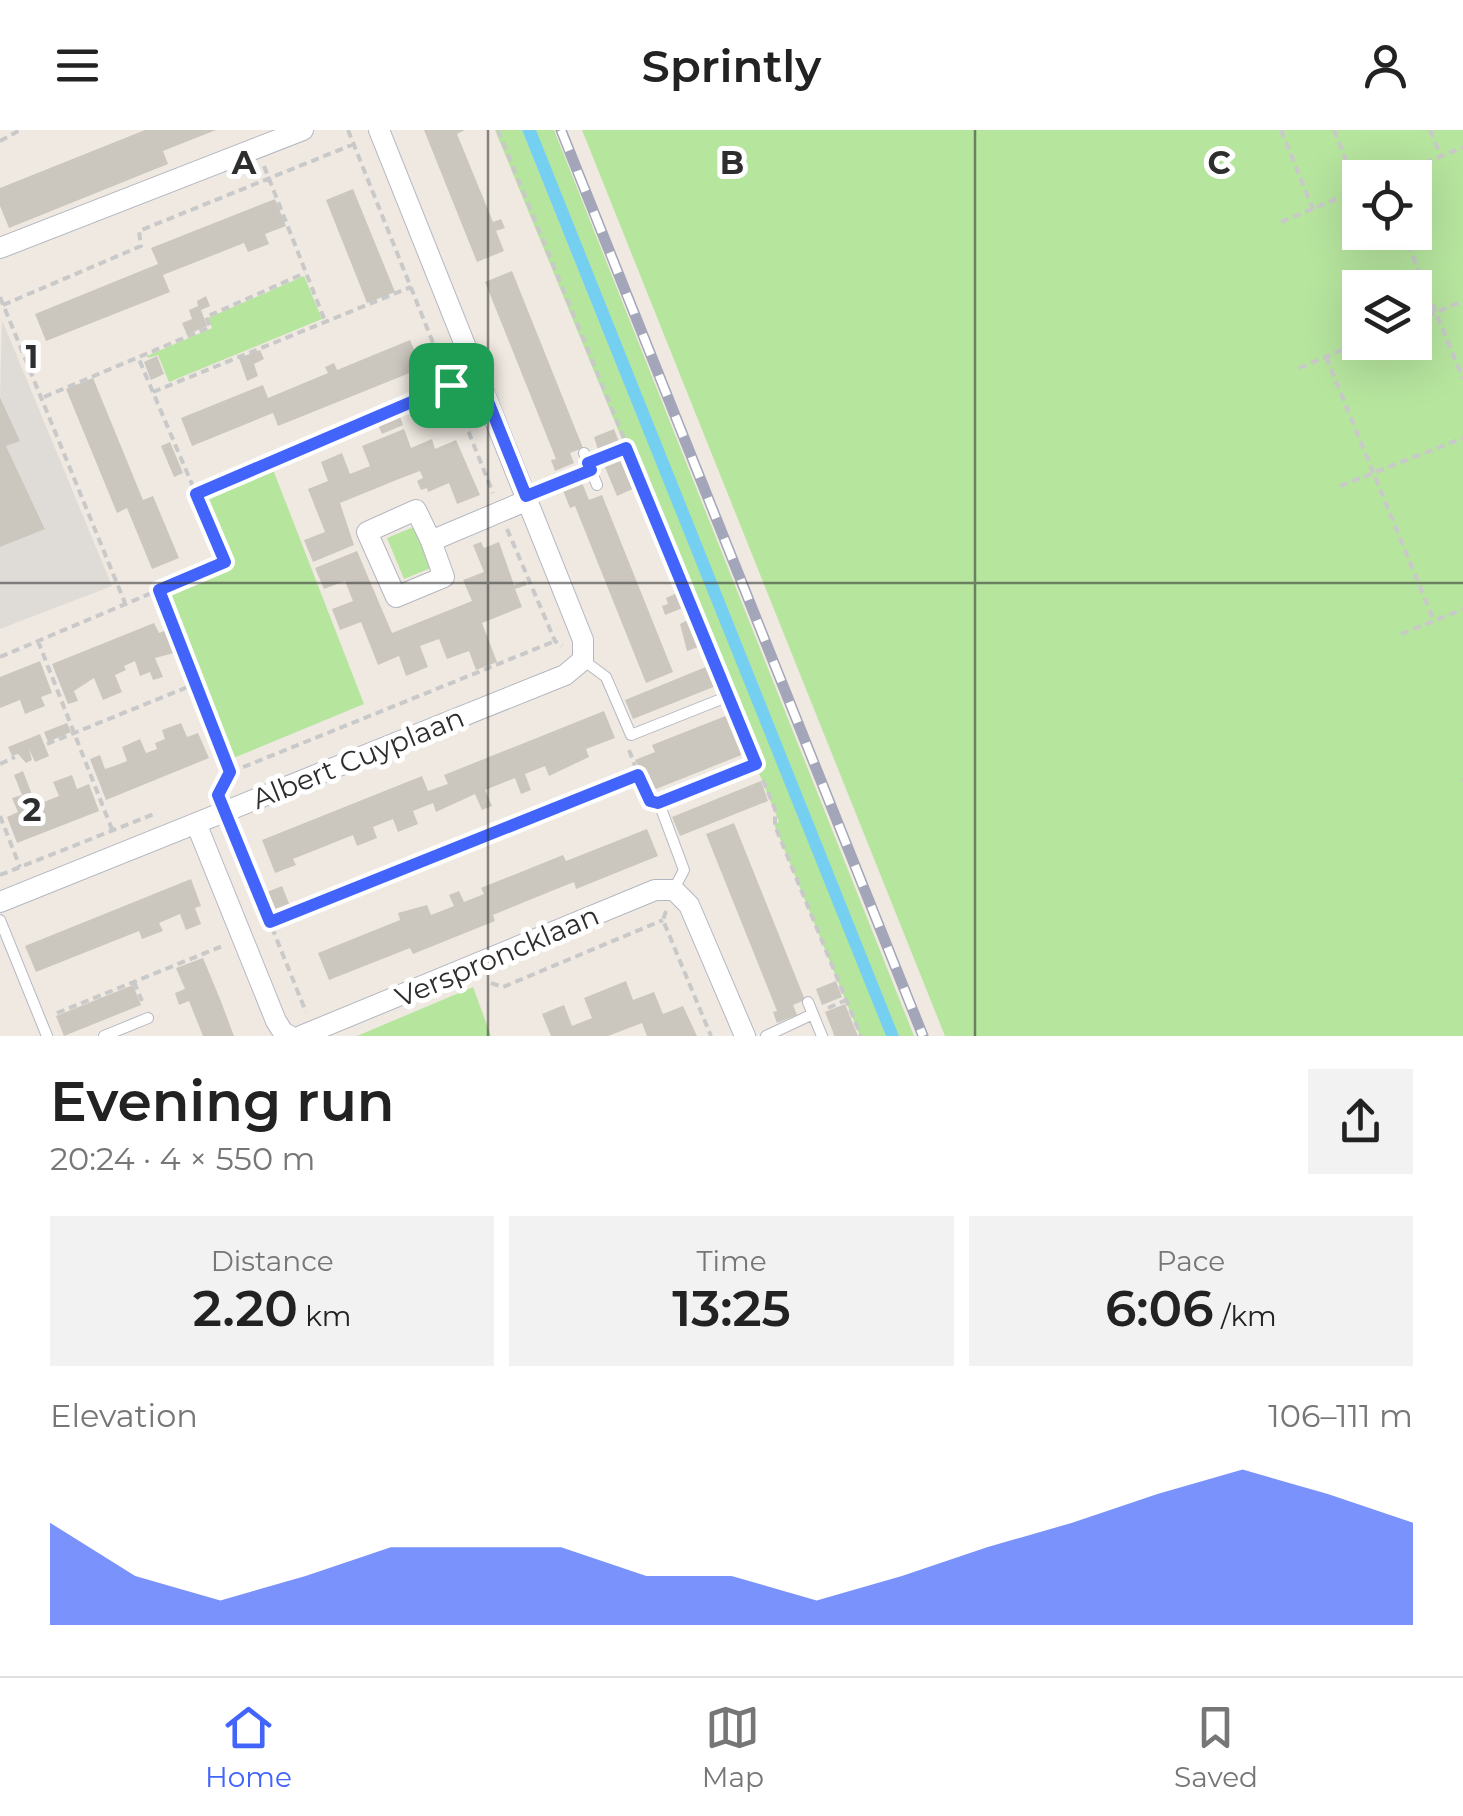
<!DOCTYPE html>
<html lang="en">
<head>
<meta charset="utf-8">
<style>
	:root { --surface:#fff; --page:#f2f2f2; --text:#222; --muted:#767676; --line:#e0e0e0; --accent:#4264fb }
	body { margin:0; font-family:Montserrat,sans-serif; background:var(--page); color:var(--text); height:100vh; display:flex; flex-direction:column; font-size:38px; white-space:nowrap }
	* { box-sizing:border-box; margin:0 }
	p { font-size:32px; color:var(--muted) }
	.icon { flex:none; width:55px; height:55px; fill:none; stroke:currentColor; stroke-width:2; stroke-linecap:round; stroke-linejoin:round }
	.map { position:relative; height:906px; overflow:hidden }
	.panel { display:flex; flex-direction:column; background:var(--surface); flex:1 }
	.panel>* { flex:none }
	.controls { position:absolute; left:1342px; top:30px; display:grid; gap:20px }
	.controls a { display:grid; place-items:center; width:90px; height:90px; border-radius:0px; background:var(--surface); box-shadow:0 10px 40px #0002; font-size:50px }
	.pin { position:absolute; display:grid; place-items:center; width:85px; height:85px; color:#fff; margin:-42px; border-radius:20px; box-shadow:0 5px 15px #0006 }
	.round { display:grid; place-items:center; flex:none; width:105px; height:105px; border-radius:0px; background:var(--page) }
	.overview { display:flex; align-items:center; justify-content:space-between; height:170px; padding:0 50px }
	h1 { font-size:55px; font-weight:600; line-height:75px }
	.stats { display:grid; grid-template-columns:repeat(3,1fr); gap:15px; height:170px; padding:10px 50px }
	.stats div { display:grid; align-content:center; border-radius:0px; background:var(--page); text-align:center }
	.stats b { font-size:50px; font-weight:600 }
	.stats small { font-size:28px; font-weight:400 }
	.stats p { font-size:28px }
	.chart { height:280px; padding:20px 50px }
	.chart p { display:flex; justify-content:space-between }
	.chart svg { width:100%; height:180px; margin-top:10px; fill:var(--accent); opacity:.7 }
	header { display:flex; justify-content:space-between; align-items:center; height:130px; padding:0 50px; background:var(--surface); font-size:45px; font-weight:600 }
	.menu { display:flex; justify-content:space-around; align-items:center; height:140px; border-top:2px solid var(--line); background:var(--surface); font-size:28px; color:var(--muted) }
	.menu a { display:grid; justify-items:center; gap:5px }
	.menu .selected { color:var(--accent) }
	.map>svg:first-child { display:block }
	.green { fill:#b6e59e; fill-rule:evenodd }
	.plaza { fill:#dfdcd8 }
	.water { fill:#75cff0 }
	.building { fill:#cbc7bf }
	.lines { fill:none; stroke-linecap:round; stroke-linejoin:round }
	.lane-casing { stroke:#b4b7c1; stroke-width:12 }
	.street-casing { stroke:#b4b7c1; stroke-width:22 }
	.path { stroke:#c9c9c9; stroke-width:4; stroke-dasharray:8 5; stroke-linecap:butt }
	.lane { stroke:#fff; stroke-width:10 }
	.street { stroke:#fff; stroke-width:20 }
	.rail-casing { stroke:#a3a6b8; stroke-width:11 }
	.rail { stroke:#fff; stroke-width:8; stroke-dasharray:22; stroke-linecap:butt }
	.route-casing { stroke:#fff; stroke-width:20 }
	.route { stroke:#4264fb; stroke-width:12 }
	.grid { fill:none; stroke:#2e2e2e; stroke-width:2.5; stroke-opacity:0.55 }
	.labels { text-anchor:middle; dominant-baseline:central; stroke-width:10; stroke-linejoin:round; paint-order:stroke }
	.street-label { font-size:28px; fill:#2e2e2e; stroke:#fff }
	.grid-label { font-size:32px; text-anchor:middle; font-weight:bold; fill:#2e2e2e; stroke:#fff; stroke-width:10; stroke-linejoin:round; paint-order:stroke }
</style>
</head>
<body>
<header><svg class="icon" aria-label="menu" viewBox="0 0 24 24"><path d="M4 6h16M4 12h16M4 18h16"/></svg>Sprintly<svg class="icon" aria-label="person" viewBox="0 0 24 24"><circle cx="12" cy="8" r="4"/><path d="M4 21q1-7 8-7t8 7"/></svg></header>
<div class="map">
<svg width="1463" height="906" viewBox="0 0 1463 906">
	<rect width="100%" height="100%" fill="#efe9e1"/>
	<path class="green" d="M495 0H522L846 804 532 0H554L914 906H890L853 819 886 906H860L774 694 779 692Z
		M582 0H1463V906H945ZM1360 48H1415V102H1360ZM1360 158H1415V212H1360Z
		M304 146 322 189 169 252 158 225 148 228 147 226 212 198 208 188Z
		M272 337 364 574 231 629 168 462 231 434 205 368Z
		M416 396 433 437 404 449 387 408Z
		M473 857 491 906H357Z"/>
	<path class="plaza" d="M2 190 112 456 0 499V417L45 398 6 316 19 310 0 266Z"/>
	<path class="water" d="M522 0H536L899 906H886Z"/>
	<path class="building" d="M145 0H216L163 21 168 34 9 98 0 76V58Z
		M424 0H465L457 4 493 92 501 89 505 98 496 101 504 121 477 132Z
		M353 59 395 162 367 173 326 70Z
		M275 69 286 96 265 104 269 114 248 122 244 113 163 145 170 162 46 211 35 184 158 134 151 118Z
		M512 141 583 318 570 323 574 333 555 341 551 330 556 329 485 152Z
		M206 166 210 176 201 180 207 196 187 205 182 193 192 189 189 180 198 176 197 171Z
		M410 210 422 238 278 296 273 283 192 316 181 288 263 255 268 268 328 243 325 237 334 233 337 240Z
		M260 220 264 229 254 234 258 246 247 251 239 228Z
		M157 226 164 244 151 250 144 232Z
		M93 248 143 370 153 366 179 428 152 439 127 378 117 383 66 259Z
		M446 261 452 274 436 282 432 274 421 279 418 272Z
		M0 267 20 311 6 316 45 399 0 417Z
		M398 281 403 295 382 304 376 290Z
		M404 299 411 318 432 309 435 319 456 310 480 365 457 374 449 353 428 362 427 358 421 360 417 351 423 348 420 341 399 349 340 373 354 415 313 432 304 410 325 402 308 359 328 351 321 332 342 323 350 344 370 336 362 316Z
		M614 299 620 314 599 323 594 307Z
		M170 312 183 343 174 347 161 316Z
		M623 321 637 357 617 366 602 330Z
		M581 350 589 370 602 365 673 542 646 553 575 376 570 378 562 358Z
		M481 412 484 418 499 412 514 455 525 451 527 455 515 459 522 477 482 493 497 532 476 540 469 521 447 529 439 509 420 516 428 537 406 546 399 526 378 535 361 492 340 500 332 479 353 471 345 451 324 459 315 438 357 421 392 503 472 471 463 450 484 442 473 415Z
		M679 462 685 477 665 485 662 476 668 474 666 468Z
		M690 489 701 516 687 521 680 494Z
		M154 493 159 503 169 499 178 522 155 528 163 547 153 550 150 542 140 546 135 531 124 536 126 540 115 545 122 562 103 570 94 548 74 561 78 571 68 574 52 534Z
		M40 531 52 563 41 567 45 576 25 584 20 570 0 578V547Z
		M713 534 721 554 633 589 625 570Z
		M604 581 615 608 586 619 589 627 549 646 545 636 525 644 531 660 521 664 515 648 485 660 492 676 482 680 475 664 436 682 433 673 413 681 418 694 398 702 393 689 373 697 377 708 357 716 353 705 293 729 296 735 275 743 262 710 422 646 428 661 448 654 444 645Z
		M733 583 749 622 651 661 635 630 655 622 652 615Z
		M67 593 71 602 48 612 44 602Z
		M181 593 187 607 198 603 209 628 106 670 90 629 100 625 105 639 117 635 127 631 122 617 140 609 146 623 157 619 155 613 165 609 162 600Z
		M40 604 49 626 35 632 29 619 32 630 26 633 18 624 12 626 8 617Z
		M23 641 36 675 59 666 53 652 72 645 77 659 89 654 99 681 17 713 7 687 18 682 12 668 22 665 14 645Z
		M761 651 768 671 680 706 672 687Z
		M734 693 805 870 793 875 797 885 777 893 773 882 777 881 706 704Z
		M647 699 658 726 576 759 574 752 554 760 493 785 495 791 413 824 410 818 329 850 318 823 400 790 398 783 427 775 431 785 454 776 449 765 459 761 464 772 484 764 481 758 563 725 566 731Z
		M191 749 201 776 195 778 201 794 186 800 180 784 159 793 163 801 142 809 139 801 36 842 25 816Z
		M282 756 292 781 277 787 267 762Z
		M203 828 220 869 234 906H203L189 871 179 875 175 863 185 859 176 838Z
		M626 851 633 870 654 862 663 884 683 876 697 906H647L642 893 608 906H551L542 884 564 875 572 896 592 888 584 868Z
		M836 851 842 867 822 875 816 859Z
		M133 855 141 875 64 906 56 886Z
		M845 874 849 884 858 906H834L833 902 825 882Z"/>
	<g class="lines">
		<defs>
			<path id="lane" d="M584 323 597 355
				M526 366 591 340
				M583 530 606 547 631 605 729 566
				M674 759 684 740 659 673 757 635
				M0 790 47 906
				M808 872 822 906
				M104 906 148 888
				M766 906 813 884"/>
			<path id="street" d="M0 118 303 0
				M431 411 444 447 396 467 367 402 416 380 431 411 528 370
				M196 693 276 891 283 902 290 906
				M0 772 565 545 583 530V510L379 0
				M301 906 655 760H674L689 775 745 906"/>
		</defs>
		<use href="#lane" class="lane-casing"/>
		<use href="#street" class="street-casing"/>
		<path class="path" d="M348 0 493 363
			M498 0 724 553
			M1281 0 1313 79
			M1334 0 1358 60
			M1430 0 1441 26
			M0 11 20 0
			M264 36 325 191
			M1389 48 1463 17
			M1281 92 1360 59
			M1403 102 1463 249
			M0 167 125 473
			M3 175 141 116 139 101 354 14
			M1415 191 1463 171
			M1326 227 1434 491
			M1299 238 1361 212
			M153 262 411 157
			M44 267 210 197 206 187 305 143
			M602 327 625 318
			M1340 356 1463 308
			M196 363 459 251
			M507 399 555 511 562 516
			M159 459 231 642 219 660
			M1401 504 1463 479
			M38 511 113 702
			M0 527 225 432 138 227
			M735 581 750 618
			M47 614 195 554
			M629 620 645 662
			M0 634 15 627
			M231 642 555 511
			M763 650 775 679V696L861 906
			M1462 651 1463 650
			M0 686 20 737
			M233 701 306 882
			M0 745 154 684
			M666 781 663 790 711 906
			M271 792 638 645
			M134 852 142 871
			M491 853 503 857 663 790
			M828 878 846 870
			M57 883 225 815"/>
		<use href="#lane" class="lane"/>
		<use href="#street" class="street"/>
		<defs>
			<path id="rail" d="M561 0 923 906"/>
		</defs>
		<use href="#rail" class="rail-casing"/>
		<use href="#rail" class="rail"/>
	</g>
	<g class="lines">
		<defs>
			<path id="route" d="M477 244 526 366 591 340 588 333 626 318 756 634 658 673 650 671 638 645 270 792 218 665 230 642 159 460 225 432 196 364Z"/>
		</defs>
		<use href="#route" class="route-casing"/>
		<use href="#route" class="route"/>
	</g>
	<path class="grid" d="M488 0V906M975 0V906M0 453H1463"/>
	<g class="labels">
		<g class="street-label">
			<text transform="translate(358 628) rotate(-22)">Albert Cuyplaan</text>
			<text transform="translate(497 826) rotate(-23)">Versproncklaan</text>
		</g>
	</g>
	<g class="grid-label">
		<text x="244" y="44">A</text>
		<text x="732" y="44">B</text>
		<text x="1219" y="44">C</text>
		<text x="32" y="238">1</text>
		<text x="32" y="691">2</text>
	</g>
</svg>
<div class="controls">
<a><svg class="icon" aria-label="locate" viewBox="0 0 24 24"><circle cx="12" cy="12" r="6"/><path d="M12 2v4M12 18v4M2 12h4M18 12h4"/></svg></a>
<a><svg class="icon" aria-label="layers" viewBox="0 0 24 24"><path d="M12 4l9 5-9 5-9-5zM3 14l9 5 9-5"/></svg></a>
</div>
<div class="pin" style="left:451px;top:255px;background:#1e9e55"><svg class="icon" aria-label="arrive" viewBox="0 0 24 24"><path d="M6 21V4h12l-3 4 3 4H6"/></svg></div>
</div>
<section class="panel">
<div class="overview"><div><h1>Evening run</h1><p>20:24 · 4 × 550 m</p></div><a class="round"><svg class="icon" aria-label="share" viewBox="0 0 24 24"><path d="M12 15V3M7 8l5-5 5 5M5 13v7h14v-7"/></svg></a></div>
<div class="stats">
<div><p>Distance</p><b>2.20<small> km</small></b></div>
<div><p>Time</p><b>13:25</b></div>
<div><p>Pace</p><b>6:06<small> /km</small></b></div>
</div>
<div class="chart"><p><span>Elevation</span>106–111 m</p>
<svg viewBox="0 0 160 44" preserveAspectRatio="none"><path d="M0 44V19L10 32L20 38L30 32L40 25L50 25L60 25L70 32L80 32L90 38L100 32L110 25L120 19L130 12L140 6L150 12L160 19V44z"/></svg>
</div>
</section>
<nav class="menu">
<a class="selected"><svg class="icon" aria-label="home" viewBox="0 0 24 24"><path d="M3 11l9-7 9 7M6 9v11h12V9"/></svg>Home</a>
<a><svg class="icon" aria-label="map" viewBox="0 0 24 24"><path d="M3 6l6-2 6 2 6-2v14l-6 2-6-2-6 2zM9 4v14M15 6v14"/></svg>Map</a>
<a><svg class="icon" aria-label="saved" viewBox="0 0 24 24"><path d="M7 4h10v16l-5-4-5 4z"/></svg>Saved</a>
</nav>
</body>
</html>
